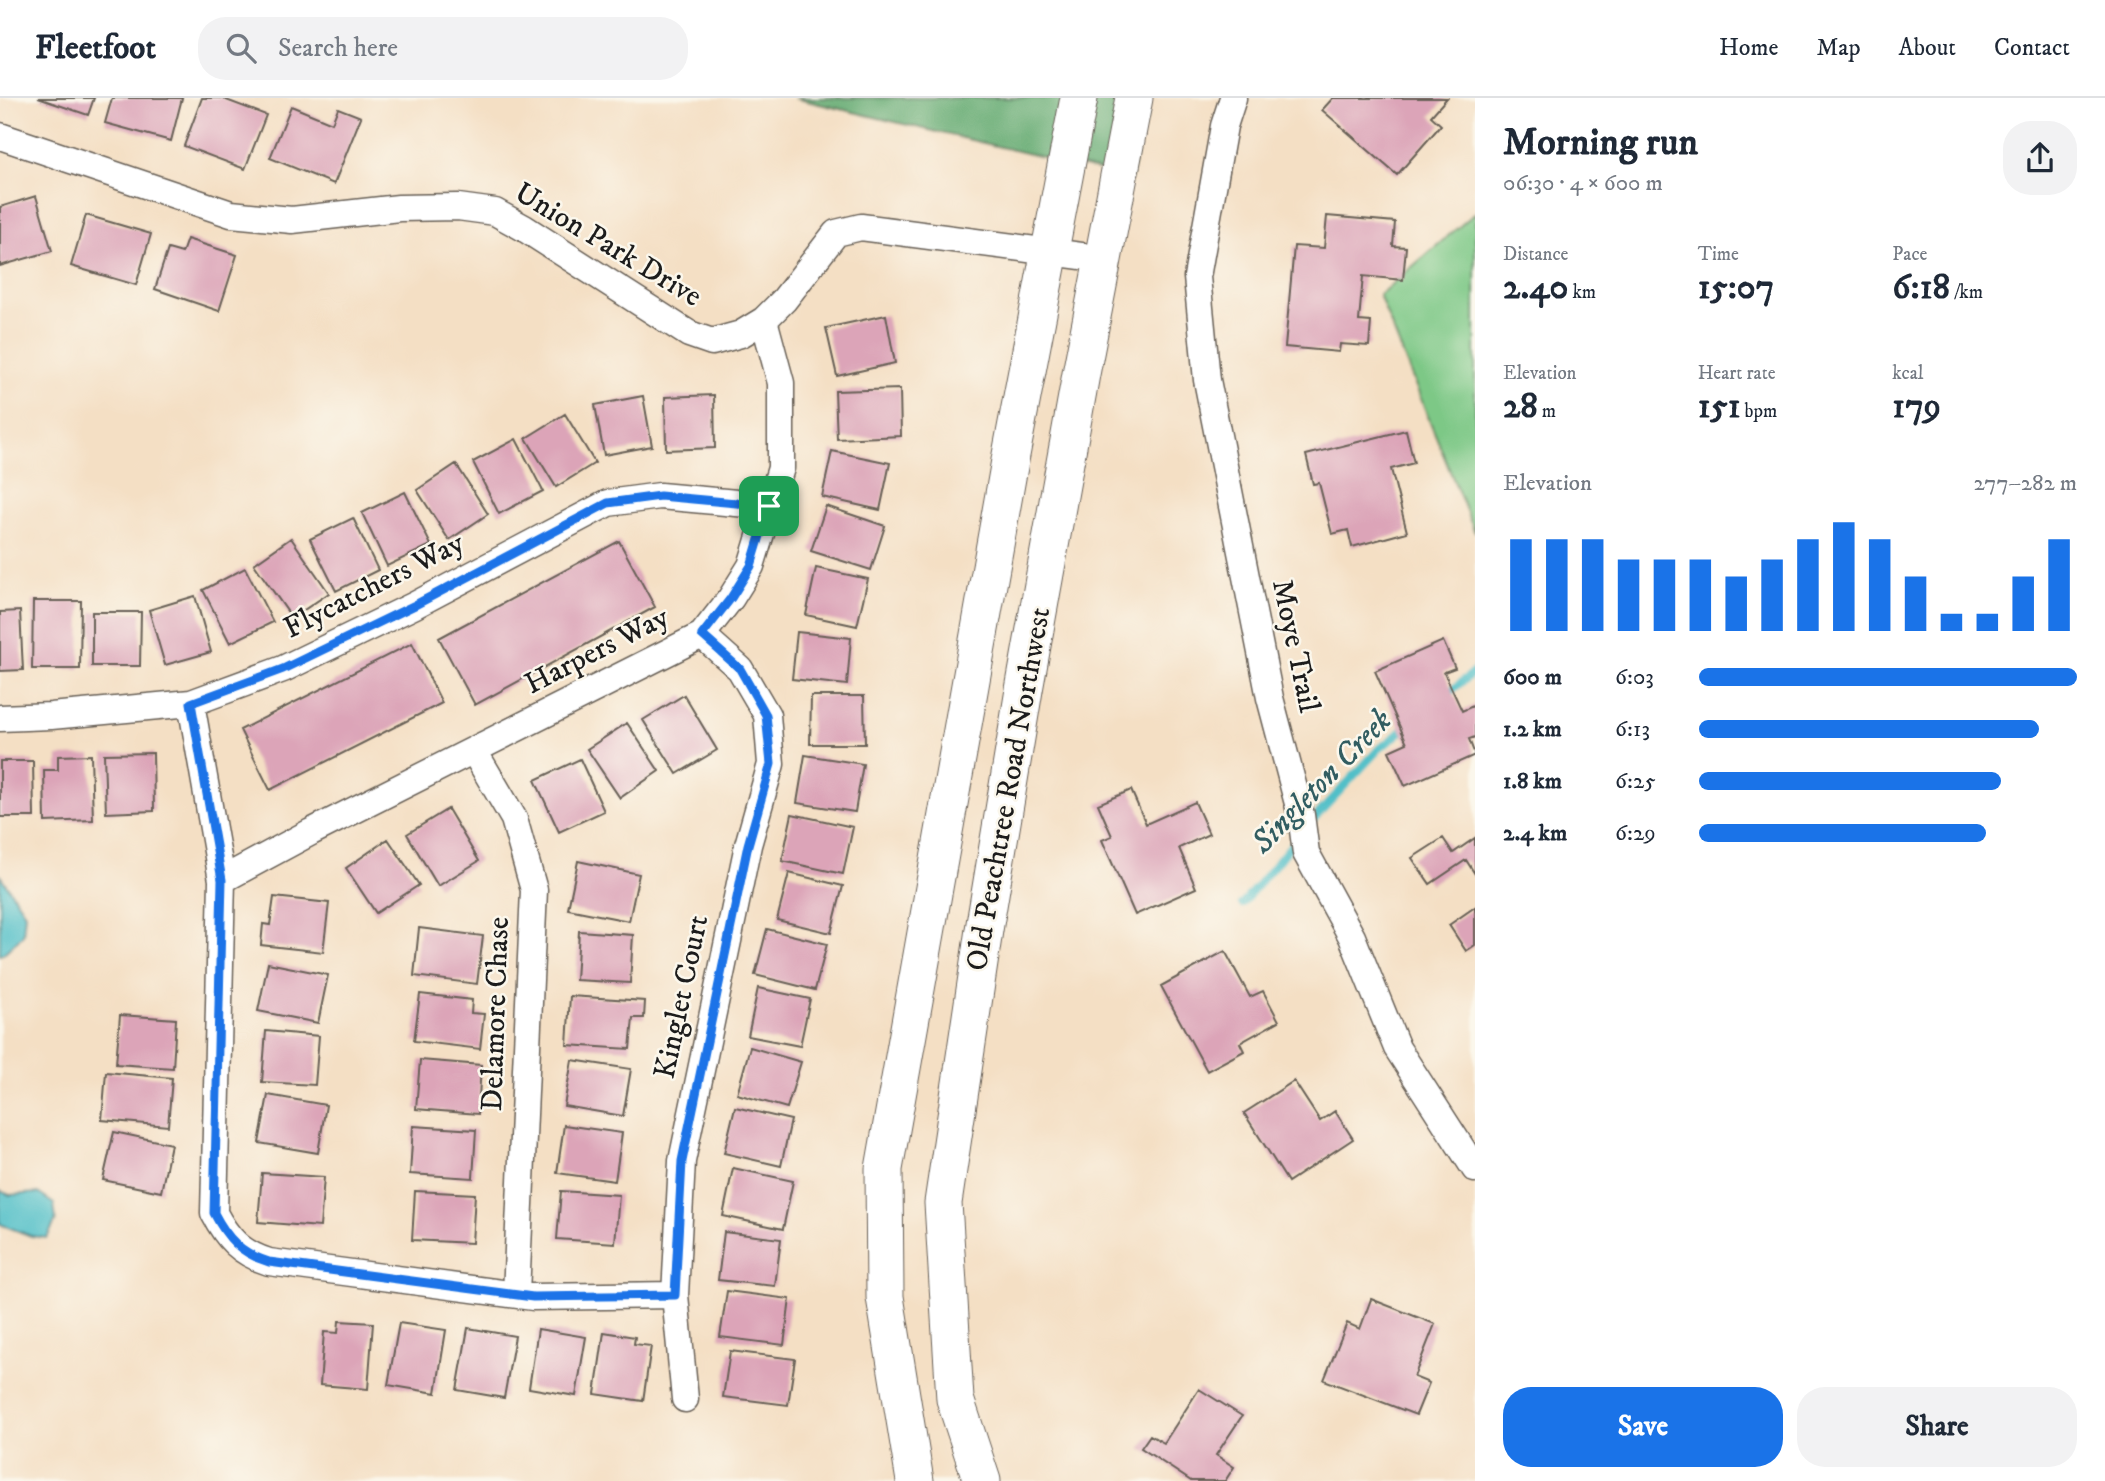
<!DOCTYPE html>
<html lang="en">
<head>
<meta charset="utf-8">
<style>
	:root { --surface:#fff; --page:#f2f2f3; --text:#1f2937; --muted:#747a83; --line:#e0e1e3; --accent:#1a73e8 }
	body { margin:0; font-family:"IM FELL DW Pica",serif; background:var(--page); color:var(--text); height:100vh; display:flex; flex-direction:column; font-size:26px; white-space:nowrap }
	* { box-sizing:border-box; margin:0 }
	p { font-size:23px; color:var(--muted) }
	.icon { flex:none; width:38px; height:38px; fill:none; stroke:currentColor; stroke-width:2; stroke-linecap:round; stroke-linejoin:round }
	.map { position:relative; flex:1; overflow:hidden }
	.details { display:flex; flex-direction:column; background:var(--surface); width:630px }
	.details>* { flex:none }
	.pin { position:absolute; display:grid; place-items:center; width:60px; height:60px; color:#fff; margin:-30px; border-radius:14px; box-shadow:0 4px 10px #0006 }
	.round { display:grid; place-items:center; flex:none; width:74px; height:74px; border-radius:28px; background:var(--page) }
	.summary { display:flex; align-items:center; justify-content:space-between; height:119px; padding:0 28px }
	h1 { font-size:38px; font-weight:700; line-height:52px }
	.stats { display:grid; grid-template-columns:repeat(3,1fr); gap:10px; height:119px; padding:7px 28px }
	.stats div { display:grid; align-content:center }
	.stats b { font-size:35px; font-weight:700 }
	.stats small { font-size:19px; font-weight:400 }
	.stats p { font-size:19px }
	.chart { height:196px; padding:14px 28px }
	.chart p { display:flex; justify-content:space-between }
	.chart svg { width:100%; height:126px; margin-top:7px; stroke:var(--accent); stroke-width:6 }
	.button { display:flex; gap:14px; margin-top:auto; padding:14px 28px }
	.button a { flex:1; height:80px; border-radius:28px; background:var(--accent); color:#fff; font-size:28px; font-weight:700; line-height:80px; text-align:center }
	.button a+a { background:var(--page); color:var(--text) }
	ul { padding:0 28px; list-style:none; font-size:23px }
	li { display:grid; grid-template-columns:112px 84px 1fr; align-items:center; height:52px }
	li i { height:18px; border-radius:9px; background:var(--accent) }
	header { display:flex; align-items:center; gap:42px; box-sizing:border-box; height:98px; padding:0 35px; background:var(--surface); border-bottom:2px solid var(--line) }
	header strong { font-size:33px }
	nav { display:flex; gap:38px; margin-inline-start:auto; font-size:24px }
	.search { width:490px; height:63px; background:var(--page); display:flex; align-items:center; gap:18px; box-sizing:border-box; padding:0 24px; border-radius:28px; color:var(--muted); font-size:26px }
	main { display:flex; flex:1; min-height:0 }
	.map>svg:first-child { display:block }
	.green { fill:#7dc886; stroke:#4c7251; stroke-width:2 }
	.forest { fill:#66ac73; stroke:#416448; stroke-width:2 }
	.water { fill:#51bfc8; stroke:#366e72; stroke-width:2 }
	.lines { fill:none; stroke-linecap:round; stroke-linejoin:round }
	.stream { stroke:#51bfc8; stroke-width:8 }
	.building { fill:#dca4b8 }
	.street-casing { stroke:#686057; stroke-width:29 }
	.secondary-casing { stroke:#686057; stroke-width:39 }
	.street { stroke:#fff; stroke-width:26 }
	.secondary { stroke:#fff; stroke-width:37 }
	.route-casing { stroke:#fff; stroke-width:14 }
	.route { stroke:#1a73e8; stroke-width:9 }
	.labels { text-anchor:middle; dominant-baseline:central; stroke-width:5; stroke-linejoin:round; paint-order:stroke }
	.street-label { font-size:30px; fill:#1c1c1c; stroke:#fbf7ec }
	.water-label { font-size:32px; font-style:italic; fill:#315d61; stroke:#fbf7ec }
</style>
</head>
<body>
<header>
<strong>Fleetfoot</strong>
<div class="search"><svg class="icon" aria-label="search" viewBox="0 0 24 24"><circle cx="10" cy="10" r="6"/><path d="M15 15l6 6"/></svg>Search here</div>
<nav><a>Home</a><a>Map</a><a>About</a><a>Contact</a></nav>
</header>
<main>
<div class="map">
<svg width="1475" height="1383" viewBox="0 0 1475 1383">
	<rect width="100%" height="100%" fill="#fbf7ec"/>
	<filter id="ink" filterUnits="userSpaceOnUse"><feTurbulence type="fractalNoise" baseFrequency=".0143" numOctaves="2"/><feDisplacementMap in="SourceGraphic" scale="14" xChannelSelector="R" yChannelSelector="G"/><feConvolveMatrix kernelMatrix="1 2 1 2 8 2 1 2 1" color-interpolation-filters="sRGB"/></filter>
	<filter id="wash" filterUnits="userSpaceOnUse"><feTurbulence type="fractalNoise" baseFrequency=".00686" numOctaves="4" result="noise"/><feDisplacementMap in="SourceGraphic" scale="28" xChannelSelector="R" yChannelSelector="G"/><feGaussianBlur stdDeviation="1.57" result="paint"/><feColorMatrix in="noise" values="0 0 0 0 0 0 0 0 0 0 0 0 0 0 0 0 0 1.4 0 .05"/><feComposite in="paint" operator="in"/></filter>
	<g filter="url(#wash)">
		<rect width="100%" height="100%" fill="#f4dfc4"/>
		<path class="green" d="M1475 115V435L1379 197Z"/>
		<path class="forest" d="M794 0H1145L1131 80Z"/>
		<path class="water" d="M0 777 25 815 23 837 4 855 0 857Z
			M0 1093 10 1097 38 1095 54 1106 56 1122 47 1140 31 1138 0 1126Z"/>
		<g class="lines">
			<path class="stream" d="M1446 597 1475 573
				M1309 726 1378 652 1409 627
				M1242 806 1298 739"/>
		</g>
		<g id="blocks">
			<path class="building" d="M38 0H94L88 17Z
				M112 0H182L171 43 105 25Z
				M202 0H221L266 17 245 71 184 48Z
				M1333 0H1447L1431 18 1441 27 1397 77 1322 12Z
				M291 8 332 25 338 10 361 19 334 86 270 60Z
				M36 98 52 153 0 168V109Z
				M86 117 151 136 136 187 71 168Z
				M1327 118 1395 124 1393 148 1406 149 1403 182 1363 178 1359 223 1371 224 1369 248 1340 246 1339 254 1285 249 1294 148 1324 150Z
				M187 141 237 157 219 213 155 191 168 151 182 155Z
				M886 217 895 265 837 278 826 230Z
				M900 291 901 338 837 341 835 293Z
				M714 297 715 350 666 352 665 299Z
				M643 298 652 348 604 357 595 307Z
				M565 316 595 365 556 389 526 340Z
				M1406 332 1414 365 1391 371 1407 434 1352 449 1348 432 1332 436 1319 385 1313 386 1306 357Z
				M516 341 543 393 499 416 473 364Z
				M832 353 890 365 880 412 822 399Z
				M456 366 488 416 449 442 417 392Z
				M405 394 431 447 387 468 362 415Z
				M826 408 885 428 871 472 811 453Z
				M353 420 378 472 336 493 310 441Z
				M291 440 329 495 292 520 254 466Z
				M619 443 655 509 475 607 439 540Z
				M245 470 273 524 230 545 203 492Z
				M816 470 868 481 857 528 806 517Z
				M195 498 211 554 165 567 149 512Z
				M33 503H81L80 571H32Z
				M20 513 23 572 0 573V514Z
				M92 514H141L140 568H92Z
				M797 534 851 540 847 587 792 581Z
				M1443 543 1455 570 1444 574 1462 613 1475 607V639L1469 641 1475 657 1405 688 1389 653 1407 645 1375 573Z
				M412 545 442 605 270 692 240 632Z
				M684 597 717 652 677 676 643 622Z
				M811 598H864L865 646H810Z
				M627 625 659 673 620 700 587 651Z
				M153 655 154 713 106 715 104 656Z
				M91 657 93 722 45 724 44 672H58V658Z
				M805 657 863 666 855 714 797 705Z
				M580 661 604 713 559 734 535 682Z
				M0 663H33L34 719H0Z
				M1131 692 1146 726 1195 704 1209 736 1179 750 1196 790 1135 817 1102 742 1112 738 1098 706Z
				M448 711 479 763 438 788 407 736Z
				M792 716 853 729 843 776 782 763Z
				M1443 740 1453 755 1475 740V776L1466 762 1430 786 1412 760Z
				M388 741 419 787 376 815 346 770Z
				M578 763 639 776 629 823 568 811Z
				M789 775 843 788 831 835 777 822Z
				M274 799 329 805 323 854 261 847 263 826 270 827Z
				M1475 809V847L1466 853 1449 827Z
				M419 830 483 838 477 886 414 878Z
				M767 831 827 846 815 892 755 877Z
				M579 833 633 837 630 885 576 882Z
				M1225 853 1250 899 1263 893 1279 923 1240 945 1244 953 1207 973 1161 888Z
				M268 865 328 877 318 925 258 913Z
				M758 890 810 901 800 948 748 938Z
				M420 896 472 902 471 915 484 916 480 951 414 943Z
				M570 898 645 903 644 920H633L630 951 567 947Z
				M120 917 176 921 173 970 116 966Z
				M266 933 319 938 315 987 262 984Z
				M750 949 801 964 787 1010 737 996Z
				M420 962 481 967 478 1016 416 1011Z
				M572 962 631 971 623 1018 564 1008Z
				M106 974 172 980 168 1028 102 1022Z
				M1294 983 1320 1023 1335 1013 1353 1041 1288 1084 1244 1015Z
				M268 997 326 1007 318 1055 259 1045Z
				M735 1009 791 1022 781 1068 724 1055Z
				M564 1027 622 1035 615 1083 557 1075Z
				M413 1028 476 1032 473 1080 410 1076Z
				M114 1034 171 1046 161 1094 103 1082Z
				M733 1070 793 1083 783 1131 723 1118Z
				M262 1075 324 1079 320 1129 258 1124Z
				M415 1093 475 1096 472 1145 412 1142Z
				M561 1093 619 1097 615 1145 557 1141Z
				M724 1134 781 1141 775 1188 718 1182Z
				M727 1193 790 1201 784 1247 720 1239Z
				M1371 1201 1435 1226 1414 1279 1429 1285 1416 1317 1324 1282 1347 1225 1360 1231Z
				M339 1223 373 1225 368 1291 320 1287 324 1234 338 1235Z
				M399 1225 446 1232 436 1295 388 1287Z
				M468 1230 515 1238 504 1300 457 1292Z
				M538 1231 586 1239 576 1298 529 1290Z
				M604 1234 635 1239 634 1246 651 1248 643 1303 595 1296Z
				M730 1253 795 1261 788 1307 723 1299Z
				M1199 1291 1242 1318 1216 1357 1234 1369 1225 1383H1191L1141 1350 1150 1337 1164 1345Z"/>
		</g>
	</g>
	<g filter="url(#ink)">
		<use href="#blocks" fill-opacity="0" stroke="#686057" stroke-width="2"/>
		<g class="lines">
			<defs>
				<path id="street" d="M1233 0 1224 28 1197 179 1207 282 1270 600 1301 717 1306 755 1352 839 1397 950 1475 1071
					M0 38 231 116 292 122 399 110 458 109 495 114 524 130 689 236 712 244 741 236 764 222 784 202 836 135 861 129 1104 161
					M191 605 222 782 214 1115C227 1140 240 1155 269 1164L533 1199 675 1197
					M0 620 51 618 191 605 283 571 415 507 608 405 660 398 769 408
					M474 653 514 721 534 792 516 1196
					M222 782 311 734 702 537 731 500 751 468 781 370V285L764 222
					M685 1301 675 1197 682 1063 748 747 771 666 767 617 740 571 702 537"/>
				<path id="secondary" d="M915 1383 885 1199 884 1071 1011 357 1079 0
					M982 1383 955 1301 943 1105 984 832 1024 592 1081 276 1134 0"/>
			</defs>
			<use href="#street" class="street-casing"/>
			<use href="#secondary" class="secondary-casing"/>
			<use href="#street" class="street"/>
			<use href="#secondary" class="secondary"/>
		</g>
	</g>
	<g class="lines" filter="url(#ink)">
		<defs>
			<path id="route" d="M660 398 769 408 751 468 731 500 702 537 740 571 766 617 771 666 748 747 682 1063 675 1197 533 1199 269 1164C240 1155 227 1140 214 1115L222 782 191 605 283 571 415 507 608 405Z"/>
		</defs>
		<use href="#route" class="route-casing"/>
		<use href="#route" class="route"/>
	</g>
	<g class="labels">
		<g class="street-label">
			<text transform="translate(608 147) rotate(31)">Union Park Drive</text>
			<text transform="translate(374 488) rotate(-27)">Flycatchers Way</text>
			<text transform="translate(1295 548) rotate(78)">Moye Trail</text>
			<text transform="translate(597 553) rotate(-27)">Harpers Way</text>
			<text transform="translate(1009 691) rotate(-80)">Old Peachtree Road Northwest</text>
			<text transform="translate(682 899) rotate(-78)">Kinglet Court</text>
			<text transform="translate(496 916) rotate(-88)">Delamore Chase</text>
		</g>
		<g class="water-label">
			<text transform="translate(1322 684) rotate(-46)">Singleton Creek</text>
		</g>
	</g>
</svg>
<div class="pin" style="left:769px;top:408px;background:#1e9e55"><svg class="icon" aria-label="arrive" viewBox="0 0 24 24"><path d="M6 21V4h12l-3 4 3 4H6"/></svg></div>
</div>
<section class="details">
<div class="summary"><div><h1>Morning run</h1><p>06:30 · 4 × 600 m</p></div><a class="round"><svg class="icon" aria-label="share" viewBox="0 0 24 24"><path d="M12 15V3M7 8l5-5 5 5M5 13v7h14v-7"/></svg></a></div>
<div class="stats">
<div><p>Distance</p><b>2.40<small> km</small></b></div>
<div><p>Time</p><b>15:07</b></div>
<div><p>Pace</p><b>6:18<small> /km</small></b></div>
</div>
<div class="stats">
<div><p>Elevation</p><b>28<small> m</small></b></div>
<div><p>Heart rate</p><b>151<small> bpm</small></b></div>
<div><p>kcal</p><b>179</b></div>
</div>
<div class="chart"><p><span>Elevation</span>277–282 m</p>
<svg viewBox="0 0 160 44" preserveAspectRatio="none"><path d="M5 44V12M15 44V12M25 44V12M35 44V19M45 44V19M55 44V19M65 44V25M75 44V19M85 44V12M95 44V6M105 44V12M115 44V25M125 44V38M135 44V38M145 44V25M155 44V12"/></svg>
</div>
<ul>
<li><b>600 m</b>6:03<i style="width:100%"></i></li>
<li><b>1.2 km</b>6:13<i style="width:90%"></i></li>
<li><b>1.8 km</b>6:25<i style="width:80%"></i></li>
<li><b>2.4 km</b>6:29<i style="width:76%"></i></li>
</ul>
<div class="button"><a>Save</a><a>Share</a></div>
</section>
</main>
</body>
</html>
